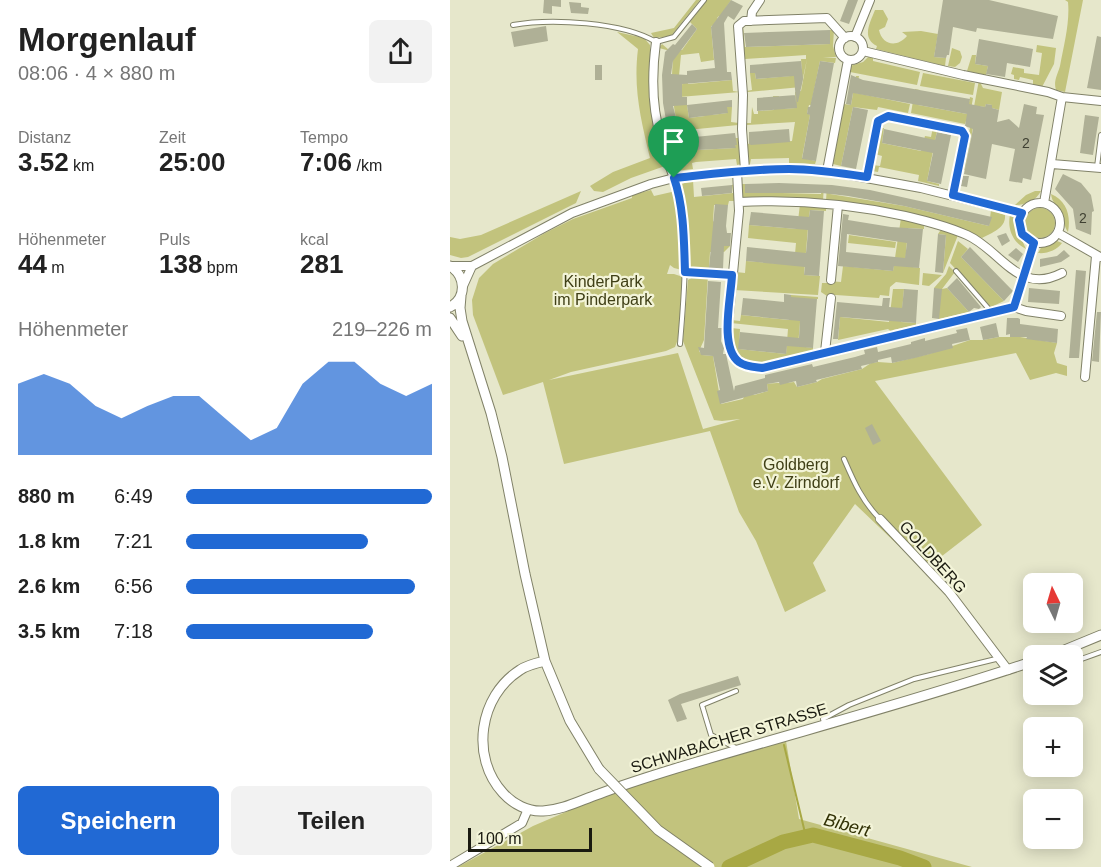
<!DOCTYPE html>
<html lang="de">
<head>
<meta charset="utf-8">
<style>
	:root { --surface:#fff; --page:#f2f2f2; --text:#222; --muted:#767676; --accent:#2169d4 }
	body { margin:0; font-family:Arial,sans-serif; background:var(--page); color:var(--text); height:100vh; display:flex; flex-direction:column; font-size:22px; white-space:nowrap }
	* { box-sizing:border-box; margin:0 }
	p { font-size:20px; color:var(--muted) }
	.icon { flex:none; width:33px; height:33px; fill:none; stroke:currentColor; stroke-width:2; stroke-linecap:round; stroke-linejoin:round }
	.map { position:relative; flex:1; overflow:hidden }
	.drawer { display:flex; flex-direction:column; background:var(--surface); width:450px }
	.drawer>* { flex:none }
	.needle { width:39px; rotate:355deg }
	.tools { position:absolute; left:573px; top:573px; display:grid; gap:12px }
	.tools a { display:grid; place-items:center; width:60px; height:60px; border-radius:9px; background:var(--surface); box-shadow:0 3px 15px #0003; font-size:30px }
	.scale { position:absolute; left:18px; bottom:15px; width:124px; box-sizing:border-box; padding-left:6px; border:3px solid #1a1a10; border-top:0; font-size:16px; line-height:21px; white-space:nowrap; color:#1a1a10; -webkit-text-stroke:4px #f3f4d8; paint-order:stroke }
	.pin { position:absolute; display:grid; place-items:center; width:51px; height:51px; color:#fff; margin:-62px -26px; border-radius:50% 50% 50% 0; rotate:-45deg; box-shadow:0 0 6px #0007 }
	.pin .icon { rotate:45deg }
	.round { display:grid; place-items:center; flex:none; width:63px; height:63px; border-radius:9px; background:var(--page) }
	.overview { display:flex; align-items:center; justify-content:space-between; height:102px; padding:0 18px }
	h1 { font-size:33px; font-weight:700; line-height:45px }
	.stats { display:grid; grid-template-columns:repeat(3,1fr); gap:9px; height:102px; padding:6px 18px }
	.stats div { display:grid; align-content:center }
	.stats b { font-size:26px; font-weight:700 }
	.stats small { font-size:16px; font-weight:400 }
	.stats p { font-size:16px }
	.chart { height:168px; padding:12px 18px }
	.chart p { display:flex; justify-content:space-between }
	.chart svg { width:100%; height:108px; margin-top:6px; fill:var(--accent); opacity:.7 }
	.cta { display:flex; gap:12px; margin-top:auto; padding:12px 18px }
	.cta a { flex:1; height:69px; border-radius:9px; background:var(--accent); color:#fff; font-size:24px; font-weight:700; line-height:69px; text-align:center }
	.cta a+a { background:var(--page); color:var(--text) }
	ul { padding:0 18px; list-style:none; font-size:20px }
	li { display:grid; grid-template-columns:96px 72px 1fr; align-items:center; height:45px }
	li i { height:15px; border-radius:8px; background:var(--accent) }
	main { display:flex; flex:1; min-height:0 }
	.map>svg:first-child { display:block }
	.green { fill:#c2c37d }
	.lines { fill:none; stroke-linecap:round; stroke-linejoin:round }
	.stream { stroke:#a8a844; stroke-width:2 }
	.river { stroke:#a8a844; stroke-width:15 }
	.building { fill:#afb096; fill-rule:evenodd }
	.service-casing { stroke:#818268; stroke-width:6 }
	.minor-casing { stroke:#818268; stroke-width:10 }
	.tertiary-casing { stroke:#818268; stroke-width:11 }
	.service { stroke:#fff; stroke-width:4 }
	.minor { stroke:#fff; stroke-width:8 }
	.tertiary { stroke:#fff; stroke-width:9 }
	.tertiary-bridge-casing { stroke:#818268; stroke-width:11; stroke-linecap:butt }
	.tertiary-bridge { stroke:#fff; stroke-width:9 }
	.route-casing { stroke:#fff; stroke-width:12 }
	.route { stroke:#2169d4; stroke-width:8 }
	.labels { text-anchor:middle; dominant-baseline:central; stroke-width:4.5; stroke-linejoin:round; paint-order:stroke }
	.number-label { font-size:14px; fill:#3f4032 }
	.park-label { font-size:16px; fill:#404017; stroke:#f3f4d8 }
	.street-label { font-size:16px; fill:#1a1a10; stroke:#f3f4d8 }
	.water-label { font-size:18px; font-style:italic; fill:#323206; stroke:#f3f4d8 }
</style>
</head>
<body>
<main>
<section class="drawer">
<div class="overview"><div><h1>Morgenlauf</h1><p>08:06 · 4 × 880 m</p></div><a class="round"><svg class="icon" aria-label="share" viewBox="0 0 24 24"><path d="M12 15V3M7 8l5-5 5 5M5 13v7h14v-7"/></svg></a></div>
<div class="stats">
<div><p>Distanz</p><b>3.52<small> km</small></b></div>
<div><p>Zeit</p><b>25:00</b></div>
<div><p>Tempo</p><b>7:06<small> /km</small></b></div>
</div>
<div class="stats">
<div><p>Höhenmeter</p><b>44<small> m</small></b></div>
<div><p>Puls</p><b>138<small> bpm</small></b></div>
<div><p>kcal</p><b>281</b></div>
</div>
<div class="chart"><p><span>Höhenmeter</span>219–226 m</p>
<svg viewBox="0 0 160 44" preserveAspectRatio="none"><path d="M0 44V15L10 11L20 15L30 24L40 29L50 24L60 20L70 20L80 29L90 38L100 33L110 15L120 6L130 6L140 15L150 20L160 15V44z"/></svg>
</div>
<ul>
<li><b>880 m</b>6:49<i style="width:100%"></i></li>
<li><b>1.8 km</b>7:21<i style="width:74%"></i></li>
<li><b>2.6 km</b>6:56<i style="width:93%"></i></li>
<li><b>3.5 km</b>7:18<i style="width:76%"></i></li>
</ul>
<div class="cta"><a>Speichern</a><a>Teilen</a></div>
</section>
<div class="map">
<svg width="651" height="867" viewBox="0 0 651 867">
	<rect width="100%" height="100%" fill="#e6e7cb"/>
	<path class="green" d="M246 0H250L221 36 204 38 201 33 224 28Z
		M257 0H281L270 17 269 16 267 18 274 24 261 26 264 60 251 62 249 53 231 55 228 86H232L233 75H237L238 84 282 80 283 91 290 92 229 97V105H237L239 118 255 116 254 110 262 115 277 113V107H282L281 122 289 123 288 125 237 130 239 139 245 138 247 150 285 148V138H289L291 164 287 165 286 159 246 162 242 163 243 169 225 171 224 168 238 164C226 122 218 96 224 52L209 48 212 44 219 50H232L247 29 240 22Z
		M615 0H633L615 92 606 90C603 81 608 74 610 66 614 45 620 22 618 2Z
		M425 10H433L438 19 435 27 429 30C432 45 447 48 457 36L452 32 471 31 488 34 484 57 496 58 495 66 426 49 427 46C411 38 420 23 425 10Z
		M293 26 295 47 380 44V30H384L383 46 386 57 373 58H386L385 63 370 61 361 105H359L357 113 360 115 352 158 366 161 365 164 339 163V158L301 159 300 164 298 163 296 144 342 141 345 122 297 125 295 123H301L302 107 304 114H308V111L324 110 323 96H329L330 109 346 108 345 92 351 91 357 59 351 87 298 92 296 91 302 90 300 73H305L306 79 352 75 351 59H356V55L295 59 293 58 290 30Z
		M167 32 194 38 200 45V97L207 142 215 166 181 178 153 192 144 191 140 186 163 172 200 158C191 120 183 89 188 49Z
		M587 45 606 48 604 64 592 87 583 85V80L570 77 569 80 564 79V75L561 74 563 67 574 69V73L589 75 592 53 586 52Z
		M502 48 510 51 512 57 510 63 505 67 498 66Z
		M522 55H526L525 64 538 66 536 75 517 71Z
		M419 56 423 57V61L470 72 467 85 400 72V66L413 62Z
		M473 73 525 83 523 95 470 86Z
		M406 76H409L406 93 460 104 458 113 428 107 427 110 403 107 391 166 383 164 394 104 401 105Z
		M529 80 533 88 552 92 549 110 542 108V105L536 104 535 107 527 106 515 170H512Z
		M465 89 470 90 468 105 517 114 520 97 523 98 519 121H516L515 124 461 113Z
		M483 127 502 131V134L487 131 477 181 489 184V186L468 181 469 175 429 167 428 172 422 171 423 165 430 166 432 156 425 154 430 128H434L432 143 471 151 475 136 481 137Z
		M243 180 244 197 283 193 282 185 285 184 287 201H279L278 205H264L263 221 270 226 267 245 280 246 274 252H260L259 268 273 269 275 273 240 270 237 268 229 185Z
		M291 184H295V192L371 194 372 185H374L373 201 295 199 292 197Z
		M377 185H381L380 194 454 206 539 226 541 210 555 215C556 228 543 232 532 238 484 215 428 211 376 201Z
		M201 190 204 196 226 191 232 236V270L224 268 220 265 217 274H224L233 277 228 339 225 347 216 351 121 372 99 380 228 353 253 429 290 419 272 421 264 420 233 341 238 280 248 274 258 275 254 340 249 351 252 355 263 356 271 404 293 399 296 392 304 395 318 391 317 384C327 382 333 384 344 382L347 387 367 382 372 379 412 369 421 363 428 362 442 363 479 354 520 340H533L549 337H570L607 343 604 353 607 363 617 366V376L606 373 580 380 566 353 425 381 532 525 474 570 405 504 363 563 376 591 335 612 306 541 289 512 260 431 114 464 93 382 53 395 23 315 22 300 29 278 43 264 95 233 123 219 182 198V195Z
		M131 191 126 203 18 257 11 258 0 255V237L10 239 31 235Z
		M585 191H591C586 201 575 205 565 205L576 195Z
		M601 194C617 201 621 216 618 232 613 225 615 219 611 212 607 205 602 203 601 194Z
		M350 204 376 206V211L360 210 359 216 354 275 370 276 368 295 284 290 286 272 295 273 296 261 344 265 346 243 298 238 299 225 347 229Z
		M575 223a15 15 0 1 1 30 0a15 15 0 1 1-30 0Z
		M560 215 566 219V227L576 249C563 243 557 229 560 215Z
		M451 218 474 223V229L458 228 455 266 470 268 469 285 446 282 440 287 439 296 430 295 429 298 386 295 377 296 371 292 372 283H378V281L391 282 393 266 443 271Z
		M492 228 508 235 493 273 496 235 488 234Z
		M399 235 446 242 445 248 398 243Z
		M508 241 518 249 511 257 554 301 541 307 500 263Z
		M607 241 612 243C607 250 597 254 588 253L592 246Z
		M499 266 505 272 492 289 497 288 519 312 489 319 484 288 496 274Z
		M473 273 492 275 479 286 472 285Z
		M443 289H454L451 322 466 323V325L443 330V333L438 329 388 340 390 317 439 322Z
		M341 295 368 297V299H352L348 346 363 348V353C333 360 275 383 281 328L290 329 289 349 336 354 338 329 281 323V320L290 321 291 315 339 320Z
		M336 741 349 819 522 867H8L83 826 188 781Z"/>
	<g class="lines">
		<path class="stream" d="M334 745 356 837"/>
		<path class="river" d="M279 867 333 842 363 835 450 858 474 867"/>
	</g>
	<path class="building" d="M94 0H111V7L102 6V14L93 13Z
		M281 0 293 6 284 20 278 16 274 23 277 72H281L282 80 232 84V97H237V105L282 100V107H277L278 113 239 118 237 105 223 106 238 164 229 166 216 120 213 103 212 75 215 52 223 44 225 45 242 24 247 29 223 61 221 74 237 75V71L265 68 261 27Z
		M398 0H408L399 24 390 21Z
		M493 0H539L608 16 603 39 527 28 526 32 503 27 499 55H497L496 58 484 57Z
		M119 2 131 3V7L139 8 138 14 121 13Z
		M96 26 98 41 64 47 61 32Z
		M380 30V44L296 47 294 33Z
		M647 36 651 37V90L637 88Z
		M529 39 583 49 580 67 557 63 555 77 536 74 538 66 525 64Z
		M351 61 353 79 348 102H346L344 76 306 79 305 73H300V65Z
		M370 61 384 63 366 161 352 159 360 115 357 114 358 107H360Z
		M145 65H152V80H145Z
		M401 75 413 80 520 99 519 104 535 107 536 104 542 105V108L549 110 547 122 559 119 569 128 574 104 587 107 586 114 594 115 581 180 573 178 572 183 559 181 565 149 542 144 536 179 514 174 523 129 515 126 517 114 403 93 401 105 396 104Z
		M346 95 347 108 307 111V98Z
		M403 107 418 110 406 169 391 166Z
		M635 115 649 117 643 155 630 153Z
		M339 129 340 142 301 145 299 144V132Z
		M434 129 485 140 487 132 501 135 491 184 477 181 483 153 432 143Z
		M285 133 287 145H285L286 148 247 150 245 137Z
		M613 174 631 183 641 195 644 211 642 212 641 235 626 229 623 209 605 189Z
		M513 176H519L517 187 511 186Z
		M329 183 382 185 420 190 542 217 539 226 454 206 398 196 372 193H295V184Z
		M282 185V193L252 196 251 188Z
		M265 204 278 205 276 226 277 233H281L280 246H274L273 269 259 268Z
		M360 210 374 211 369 276 354 275 355 267 296 261 297 247 356 253 357 243 358 230 299 225 301 212 359 217Z
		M393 214 399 215 398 220 441 227 473 229 469 268 444 266 443 271 388 266ZM397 234 457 243 455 258 396 252Z
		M556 233 560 241 552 246 547 236Z
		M488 234 496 235 493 273 485 272Z
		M520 247 563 291 554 301 511 257Z
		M566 248 573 254 568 262 558 255Z
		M614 250 620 256 611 262 590 267V259L607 256Z
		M626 270 636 271 629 358H619Z
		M507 278 531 307 529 309 524 308 519 312 497 288Z
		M258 281 271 282 268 328H272L271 341 274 348 273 354H276L284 391 285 386 315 378V375L362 364 363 367 405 357 415 354 414 350 427 347 428 352 461 344V342L475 338V341L507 333 506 330 517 328 520 340 502 344 503 348 465 358 442 363 441 357 428 360V362L411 366 412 369 366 380 367 382 347 387 346 381 330 385 329 382 317 384 318 391 270 404 267 391 270 390 263 356 251 355 248 347 254 348Z
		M484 288 492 289 489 319 482 318Z
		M579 288 610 291 609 304 578 302Z
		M454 289 468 290 466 323 390 317 388 339H383L387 302 432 306 433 298H440L439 307 452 308Z
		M334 294 341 295V297L367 299 363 348 337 346 336 354 288 349 290 332 349 338 350 321 291 315 293 298 334 302Z
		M647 312H651L649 362 642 361Z
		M557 318H568L570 319V324L608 329 607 343 576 339 577 337H560V334L556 335Z
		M546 323 549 337 533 340 530 327Z
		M422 424 431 441 423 445 415 428Z
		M288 676 291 685 231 704 237 719 227 722 218 700 230 694Z"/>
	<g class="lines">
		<defs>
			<path id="service" d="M63 25C101 18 173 22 206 42L224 37 254 0
				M647 167 651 135
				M224 178C241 228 234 293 230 344
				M506 271 538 308 540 313
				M235 272 282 275
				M394 459C404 482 412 501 430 519
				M623 662 651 652
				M286 691 252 705 261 735 286 748
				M375 725 373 719 399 705 464 679 550 658"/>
			<path id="minor" d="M301 21 302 12 310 0
				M389 48a12 12 0 1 1 24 0a12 12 0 1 1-24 0Z
				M405 37 420 0
				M206 42C199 94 205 130 224 178
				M413 51 513 75 598 92 612 97 651 101
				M602 164 651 168
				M295 170 292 129 293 95 288 26 294 21 377 18 395 38
				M287 171 289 211 277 335C280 359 289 365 312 368L564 307 584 243
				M377 171 398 60
				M417 177 428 121 438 116 512 131 515 136 503 195
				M290 202C346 199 401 204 455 216 476 221 497 226 517 235 551 250 568 296 612 273
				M570 223a20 20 0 1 1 40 0a20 20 0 1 1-40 0Z
				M594 203 612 97
				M608 233 650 257
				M0 266H22L122 213 201 184 224 178 287 171 339 169 372 170 471 188 572 213
				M381 280 388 205
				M13 286 22 266
				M564 307 576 311 611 316
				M375 352 381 298
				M635 377 646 256
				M430 519 499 592 558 670
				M0 866 72 823 78 809"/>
			<path id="tertiary" d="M0 266C16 276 17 298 0 307
				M11 296 10 308 12 321 41 413 52 457 75 574 95 661 120 721 149 769
				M0 318 12 336
				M600 656 651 635
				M95 661C86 663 77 665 70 670 29 696 20 757 53 793 63 804 78 812 93 811 113 810 131 800 149 794 175 784 201 776 227 768 346 732 466 701 584 661"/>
		</defs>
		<use href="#service" class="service-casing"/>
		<use href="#minor" class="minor-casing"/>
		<use href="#tertiary" class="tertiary-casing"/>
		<use href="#service" class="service"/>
		<use href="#minor" class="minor"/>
		<use href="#tertiary" class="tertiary"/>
		<defs>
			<path id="tertiary-bridge" d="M149 769 208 830 260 867"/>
		</defs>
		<use href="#tertiary-bridge" class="tertiary-bridge-casing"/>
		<use href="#tertiary-bridge" class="tertiary-bridge"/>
	</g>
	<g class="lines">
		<defs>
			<path id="route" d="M438 116 512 131 515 136 503 195 572 213 569 220 572 234 584 243 564 307 312 368C304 367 296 367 289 362 269 347 281 298 282 275L235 272C234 241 234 207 224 178 262 174 300 169 339 169 365 169 391 173 417 177L428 121Z"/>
		</defs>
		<use href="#route" class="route-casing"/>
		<use href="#route" class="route"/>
	</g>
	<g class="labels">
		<g class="number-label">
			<text x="576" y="143">2</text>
			<text x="633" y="218">2</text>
		</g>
		<g class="park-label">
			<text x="153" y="281">KinderPark<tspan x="153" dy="18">im Pinderpark</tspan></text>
			<text x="346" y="464">Goldberg<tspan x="346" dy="18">e.V. Zirndorf</tspan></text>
		</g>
		<g class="street-label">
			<text transform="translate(483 557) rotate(48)">GOLDBERG</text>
			<text transform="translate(279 738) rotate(-17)">SCHWABACHER STRASSE</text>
		</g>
		<g class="water-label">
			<text transform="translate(397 825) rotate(15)">Bibert</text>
		</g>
	</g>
</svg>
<div class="tools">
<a><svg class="needle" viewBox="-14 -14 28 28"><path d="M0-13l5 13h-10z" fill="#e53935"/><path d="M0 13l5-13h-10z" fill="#767676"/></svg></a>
<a><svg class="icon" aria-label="layers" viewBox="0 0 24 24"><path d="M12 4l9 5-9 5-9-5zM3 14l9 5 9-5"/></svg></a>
<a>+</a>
<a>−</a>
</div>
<div class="scale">100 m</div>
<div class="pin" style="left:224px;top:178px;background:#1e9e55"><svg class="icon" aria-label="arrive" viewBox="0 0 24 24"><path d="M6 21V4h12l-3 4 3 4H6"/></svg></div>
</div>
</main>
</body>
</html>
